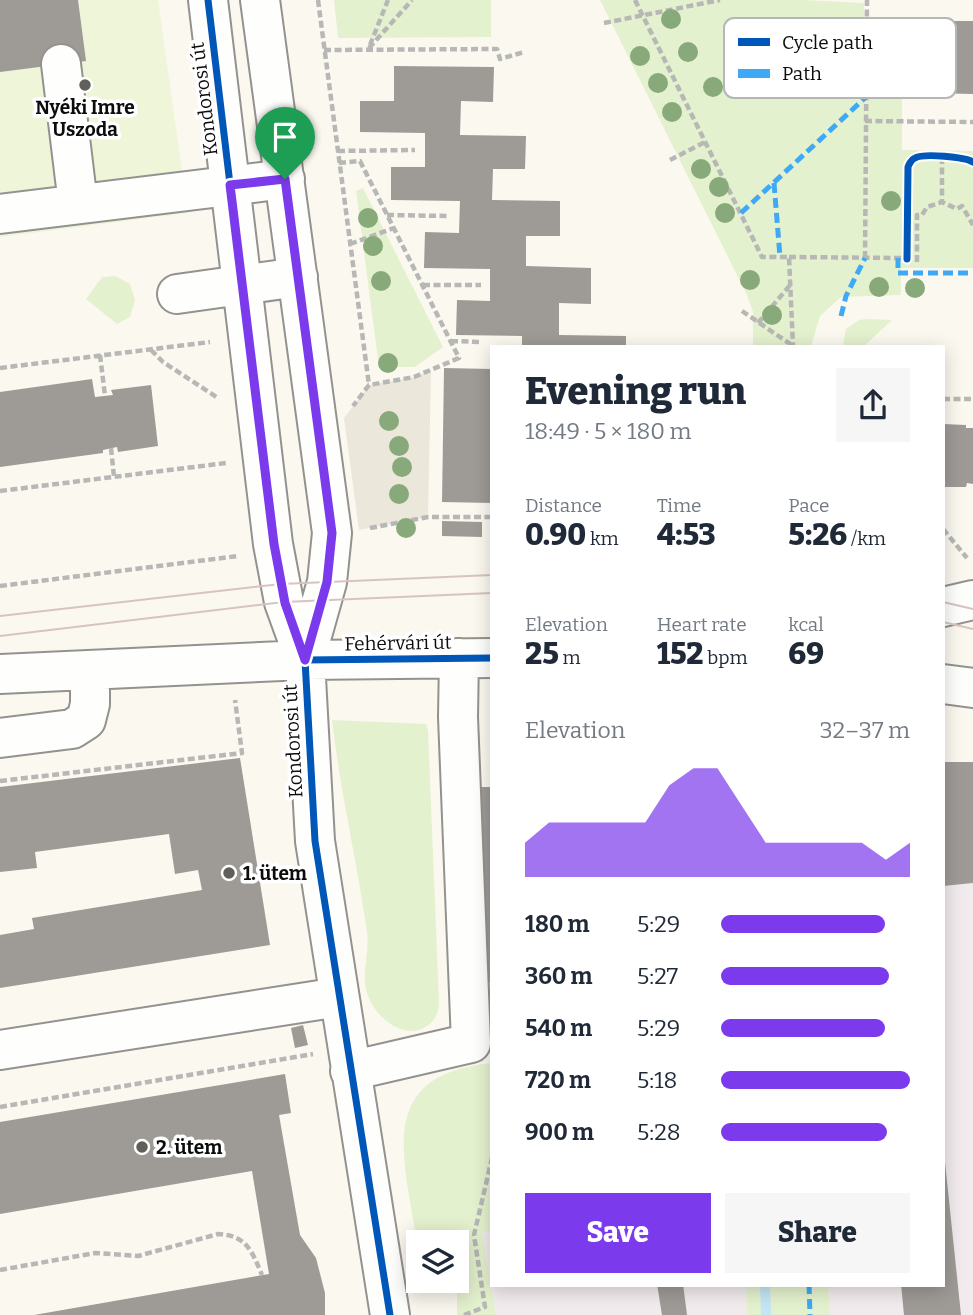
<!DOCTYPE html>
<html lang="en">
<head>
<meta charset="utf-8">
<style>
	:root { --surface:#fff; --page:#f6f6f7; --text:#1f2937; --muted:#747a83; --accent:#7c3aed }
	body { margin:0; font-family:Bitter,serif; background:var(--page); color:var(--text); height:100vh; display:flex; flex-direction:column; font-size:26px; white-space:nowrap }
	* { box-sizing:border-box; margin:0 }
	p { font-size:23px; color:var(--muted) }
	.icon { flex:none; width:38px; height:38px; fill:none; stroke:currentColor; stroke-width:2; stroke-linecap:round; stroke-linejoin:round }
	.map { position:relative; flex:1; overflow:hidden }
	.drawer { position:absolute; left:490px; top:345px; width:455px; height:942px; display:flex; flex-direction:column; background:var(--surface); border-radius:0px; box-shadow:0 4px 18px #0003 }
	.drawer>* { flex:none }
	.fabs { position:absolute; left:406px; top:1230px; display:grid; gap:14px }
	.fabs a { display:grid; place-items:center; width:63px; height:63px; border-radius:0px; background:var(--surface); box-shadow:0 4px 18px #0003; font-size:35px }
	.pin { position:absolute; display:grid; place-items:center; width:60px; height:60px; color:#fff; margin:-72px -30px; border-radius:50% 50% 50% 0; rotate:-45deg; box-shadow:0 0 7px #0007 }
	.pin .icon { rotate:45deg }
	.round { display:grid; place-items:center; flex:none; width:74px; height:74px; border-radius:0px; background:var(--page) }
	.summary { display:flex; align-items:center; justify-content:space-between; height:119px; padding:0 35px }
	h1 { font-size:38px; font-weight:800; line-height:52px }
	.stats { display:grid; grid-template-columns:repeat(3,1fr); gap:10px; height:119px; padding:7px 35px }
	.stats div { display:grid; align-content:center }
	.stats b { font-size:30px; font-weight:800 }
	.stats small { font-size:19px; font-weight:400 }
	.stats p { font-size:19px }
	.chart { height:196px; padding:14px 35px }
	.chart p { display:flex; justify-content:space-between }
	.chart svg { width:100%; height:126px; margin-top:7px; fill:var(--accent); opacity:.7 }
	.button { display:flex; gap:14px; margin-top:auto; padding:14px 35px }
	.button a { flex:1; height:80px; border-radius:0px; background:var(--accent); color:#fff; font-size:28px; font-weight:800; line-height:80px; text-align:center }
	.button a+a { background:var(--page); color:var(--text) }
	ul { padding:0 35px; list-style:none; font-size:23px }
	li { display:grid; grid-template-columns:112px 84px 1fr; align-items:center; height:52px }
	li i { height:18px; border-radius:9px; background:var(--accent) }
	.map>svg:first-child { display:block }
	.industrial { fill:#f2ebee }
	.green { fill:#e4f1ce }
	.pitch { fill:#eef5d8 }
	.plaza { fill:#ebe7db }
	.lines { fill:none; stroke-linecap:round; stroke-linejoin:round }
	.stream { stroke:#c4e5f7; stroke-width:10 }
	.building { fill:#9e9a96 }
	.minor-casing { stroke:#94928f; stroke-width:42 }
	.path { stroke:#b7b7b5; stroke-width:4.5; stroke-dasharray:7 3.5; stroke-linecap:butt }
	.minor { stroke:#fefefd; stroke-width:38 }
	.tram { stroke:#d8c3c3; stroke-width:2 }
	.quiet { stroke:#3fa9f5; stroke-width:5; stroke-dasharray:10 5; stroke-linecap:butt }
	.cycleway-casing { stroke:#fff; stroke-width:11 }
	.cycleway { stroke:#0057b8; stroke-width:7 }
	.tree { fill:#88a97a }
	.route-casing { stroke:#fff; stroke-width:14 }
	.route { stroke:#7c3aed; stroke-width:9 }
	.poi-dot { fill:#605f5c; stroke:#fff; stroke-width:2.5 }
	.labels { text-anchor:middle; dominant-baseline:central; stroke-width:7; stroke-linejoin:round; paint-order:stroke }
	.street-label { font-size:19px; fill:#0c0c0c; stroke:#fff }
	.poi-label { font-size:19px; font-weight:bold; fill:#0c0c0c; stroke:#fff; text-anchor:start }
	.key { fill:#fff; stroke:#b6b6b6; stroke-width:2 }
	.key-label { font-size:19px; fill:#0c0c0c }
</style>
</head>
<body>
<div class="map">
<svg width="973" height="1315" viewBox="0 0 973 1315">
	<rect width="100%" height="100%" fill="#fbf8f0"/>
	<path class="industrial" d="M943 762H973V1315H830L828 1285 943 1284Z
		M482 1231H492V1284L746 1285 747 1315H496Z"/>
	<path class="green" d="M334 0H491V37L338 38Z
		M600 0H802L864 3 863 97 902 98V150L973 151V268H901V295L841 297 820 316 811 346H753V312L747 295Z
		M363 188 443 347 415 367H379L356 191Z
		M115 276 130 284 135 300 130 317 117 324 86 299 102 277Z
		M867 319 892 320 864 346H843L846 329 859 320Z
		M332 720 426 724 428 730 439 1003C439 1012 435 1021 427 1026 404 1042 376 1017 368 996 360 975 370 954 367 932 357 861 340 791 332 720Z
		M492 1063V1231H482L496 1315H457V1242H452L451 1237 417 1242C404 1159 374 1074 492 1063Z
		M746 1285H828L830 1315H747Z"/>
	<path class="pitch" d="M0 0H158L182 171 180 176 188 213 0 237Z"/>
	<path class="plaza" d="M431 370 428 517 359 530 344 418 369 385 414 377Z"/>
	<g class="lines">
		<path class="stream" d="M765 1284 766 1315"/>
	</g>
	<path class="building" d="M0 0H78L86 61 0 72Z
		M932 21H973V94L931 93V89L917 88V93L877 92V29L917 30V36H932Z
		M394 66 494 67 493 102 461 101 460 135 526 136 525 169H493L492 200 560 201V236H526V266L591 268V304L559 303V335L626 336V346H522V336L456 335 457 300 490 301V269L424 268 425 232 459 233 460 201 391 200V167H425V133L360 132V101H394Z
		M444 368 492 369V503L442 502Z
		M92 379 95 397 113 395 111 390 151 385 158 446 118 452 117 447 103 450V453L0 467V392Z
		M943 424 966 425V428H973V484L967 483 966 487H943Z
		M442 521 482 522V537L442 536Z
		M240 758 270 945 0 988V935L34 929 32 918 202 890 198 870 175 874 169 834 35 852 37 868 0 872V787Z
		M943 762H973V883L943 886Z
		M475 787H492V982L482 983Z
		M303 1025 308 1045 295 1048 291 1028Z
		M285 1074 291 1113 279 1115 300 1235 316 1258 325 1293V1315H34L269 1274 252 1171 0 1214V1122Z
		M943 1143 961 1315H904L901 1284H943Z
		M657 1284H683L687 1315H662Z"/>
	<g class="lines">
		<defs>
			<path id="minor" d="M208 0 273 544 284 602 305 660 315 841 390 1315
				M260 0 332 533 327 582 305 660
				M61 64 78 204
				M0 214 285 179
				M177 294 298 277
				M943 607 973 600
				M0 674 305 660 492 658
				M943 684 973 688
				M0 738 72 729 86 720 90 704V670
				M0 1050 339 997
				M350 1071 471 1043 458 717 459 658"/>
		</defs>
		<use href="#minor" class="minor-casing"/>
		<path class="path" d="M318 0 369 385
			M635 0 762 257H789L793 346
			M604 23 720 0
			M370 45 388 0
			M369 48 412 0
			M324 50 497 49 500 59 524 52
			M865 121 973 122
			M338 151 415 150
			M942 157V202
			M670 160 705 142
			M339 163 360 161 459 358 414 377 369 385 353 406
			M387 215 448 216
			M350 244 394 228
			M789 257 901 258
			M865 258 867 0
			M917 262V215H922L927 207 942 202 957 209 962 206 973 225
			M423 285H481
			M742 311 793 346
			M758 323 791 284
			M451 341 482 342
			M151 350 163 362 218 398
			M100 355 105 396
			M0 368 210 342
			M943 399H973
			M111 448 114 477
			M0 491 226 463
			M370 528 428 517H492
			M943 529 967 558
			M0 586 238 556
			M0 781 242 753 235 700
			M0 1107 313 1054
			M0 1270 95 1253 138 1256 218 1234C246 1235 252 1251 262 1275
			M464 1315 485 1307 474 1235 492 1158"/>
		<use href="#minor" class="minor"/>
		<path class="tram" d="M943 602 973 609
			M0 616 281 584 492 575
			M943 622 973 629
			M0 636 284 602 492 593"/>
		<path class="quiet" d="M774 183 780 257
			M741 213 866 97
			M898 258V273H973
			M841 316 846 296 865 258
			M809 1284 810 1315"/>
		<defs>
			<path id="cycleway" d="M208 0 273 544 284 602 305 660 315 841 390 1315
				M907 259 908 167C909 164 912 159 915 158 924 153 965 157 973 162
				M305 660 492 658"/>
		</defs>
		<use href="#cycleway" class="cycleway-casing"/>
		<use href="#cycleway" class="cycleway"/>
	</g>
	<g class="tree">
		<circle cx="671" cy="19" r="10"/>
		<circle cx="688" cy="52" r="10"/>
		<circle cx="640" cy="56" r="10"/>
		<circle cx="658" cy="83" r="10"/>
		<circle cx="713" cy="87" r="10"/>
		<circle cx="672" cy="112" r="10"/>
		<circle cx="701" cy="169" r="10"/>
		<circle cx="719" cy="187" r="10"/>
		<circle cx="891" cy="201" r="10"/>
		<circle cx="725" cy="213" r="10"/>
		<circle cx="368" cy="218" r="10"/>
		<circle cx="373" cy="246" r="10"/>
		<circle cx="750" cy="280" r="10"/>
		<circle cx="381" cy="281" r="10"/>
		<circle cx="879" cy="287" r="10"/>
		<circle cx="915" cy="288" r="10"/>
		<circle cx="772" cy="315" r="10"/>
		<circle cx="388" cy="363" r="10"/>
		<circle cx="389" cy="421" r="10"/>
		<circle cx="399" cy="446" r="10"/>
		<circle cx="402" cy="467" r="10"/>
		<circle cx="399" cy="494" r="10"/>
		<circle cx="406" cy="528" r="10"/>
	</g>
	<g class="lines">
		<defs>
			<path id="route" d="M285 179 332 533 327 582 305 660 285 603 274 544 230 185Z"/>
		</defs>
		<use href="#route" class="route-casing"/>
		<use href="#route" class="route"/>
	</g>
	<g class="poi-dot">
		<circle cx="85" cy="85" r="7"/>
		<circle cx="229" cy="873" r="7"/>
		<circle cx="142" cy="1147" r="7"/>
	</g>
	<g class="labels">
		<g class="street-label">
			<text transform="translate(204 99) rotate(-97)">Kondorosi út</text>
			<text transform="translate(398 643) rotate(-1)">Fehérvári út</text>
			<text transform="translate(293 741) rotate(-93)">Kondorosi út</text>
		</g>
		<g class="poi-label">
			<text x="85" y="107" text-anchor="middle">Nyéki Imre<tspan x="85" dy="22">Uszoda</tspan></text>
			<text x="243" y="873">1. ütem</text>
			<text x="156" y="1147">2. ütem</text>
		</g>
	</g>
	<rect x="724" y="18" width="232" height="80" rx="10" class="key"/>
	<rect x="738" y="38" width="32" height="8" fill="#0057b8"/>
	<rect x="738" y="69" width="32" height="9" fill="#3fa9f5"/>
	<g class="key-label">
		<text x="782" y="49">Cycle path</text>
		<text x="782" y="80">Path</text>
	</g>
</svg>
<div class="fabs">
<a><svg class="icon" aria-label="layers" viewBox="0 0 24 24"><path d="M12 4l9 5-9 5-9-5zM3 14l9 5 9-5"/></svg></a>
</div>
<div class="pin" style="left:285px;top:179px;background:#1e9e55"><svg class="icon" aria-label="arrive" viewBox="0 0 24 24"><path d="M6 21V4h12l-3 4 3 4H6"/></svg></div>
<section class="drawer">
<div class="summary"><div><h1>Evening run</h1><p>18:49 · 5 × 180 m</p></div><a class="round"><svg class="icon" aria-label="share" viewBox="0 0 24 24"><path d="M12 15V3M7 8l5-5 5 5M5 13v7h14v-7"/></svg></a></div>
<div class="stats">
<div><p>Distance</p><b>0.90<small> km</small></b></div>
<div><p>Time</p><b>4:53</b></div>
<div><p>Pace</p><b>5:26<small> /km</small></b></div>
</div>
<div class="stats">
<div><p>Elevation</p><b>25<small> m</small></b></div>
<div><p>Heart rate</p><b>152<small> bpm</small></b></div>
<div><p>kcal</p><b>69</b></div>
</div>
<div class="chart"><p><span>Elevation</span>32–37 m</p>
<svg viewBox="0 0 160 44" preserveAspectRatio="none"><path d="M0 44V32L10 25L20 25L30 25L40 25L50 25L60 12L70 6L80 6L90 19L100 32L110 32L120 32L130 32L140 32L150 38L160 32V44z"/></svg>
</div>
<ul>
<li><b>180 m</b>5:29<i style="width:87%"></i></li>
<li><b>360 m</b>5:27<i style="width:89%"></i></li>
<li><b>540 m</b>5:29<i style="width:87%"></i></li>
<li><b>720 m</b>5:18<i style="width:100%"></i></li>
<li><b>900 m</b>5:28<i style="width:88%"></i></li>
</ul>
<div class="button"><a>Save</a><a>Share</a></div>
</section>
</div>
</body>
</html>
